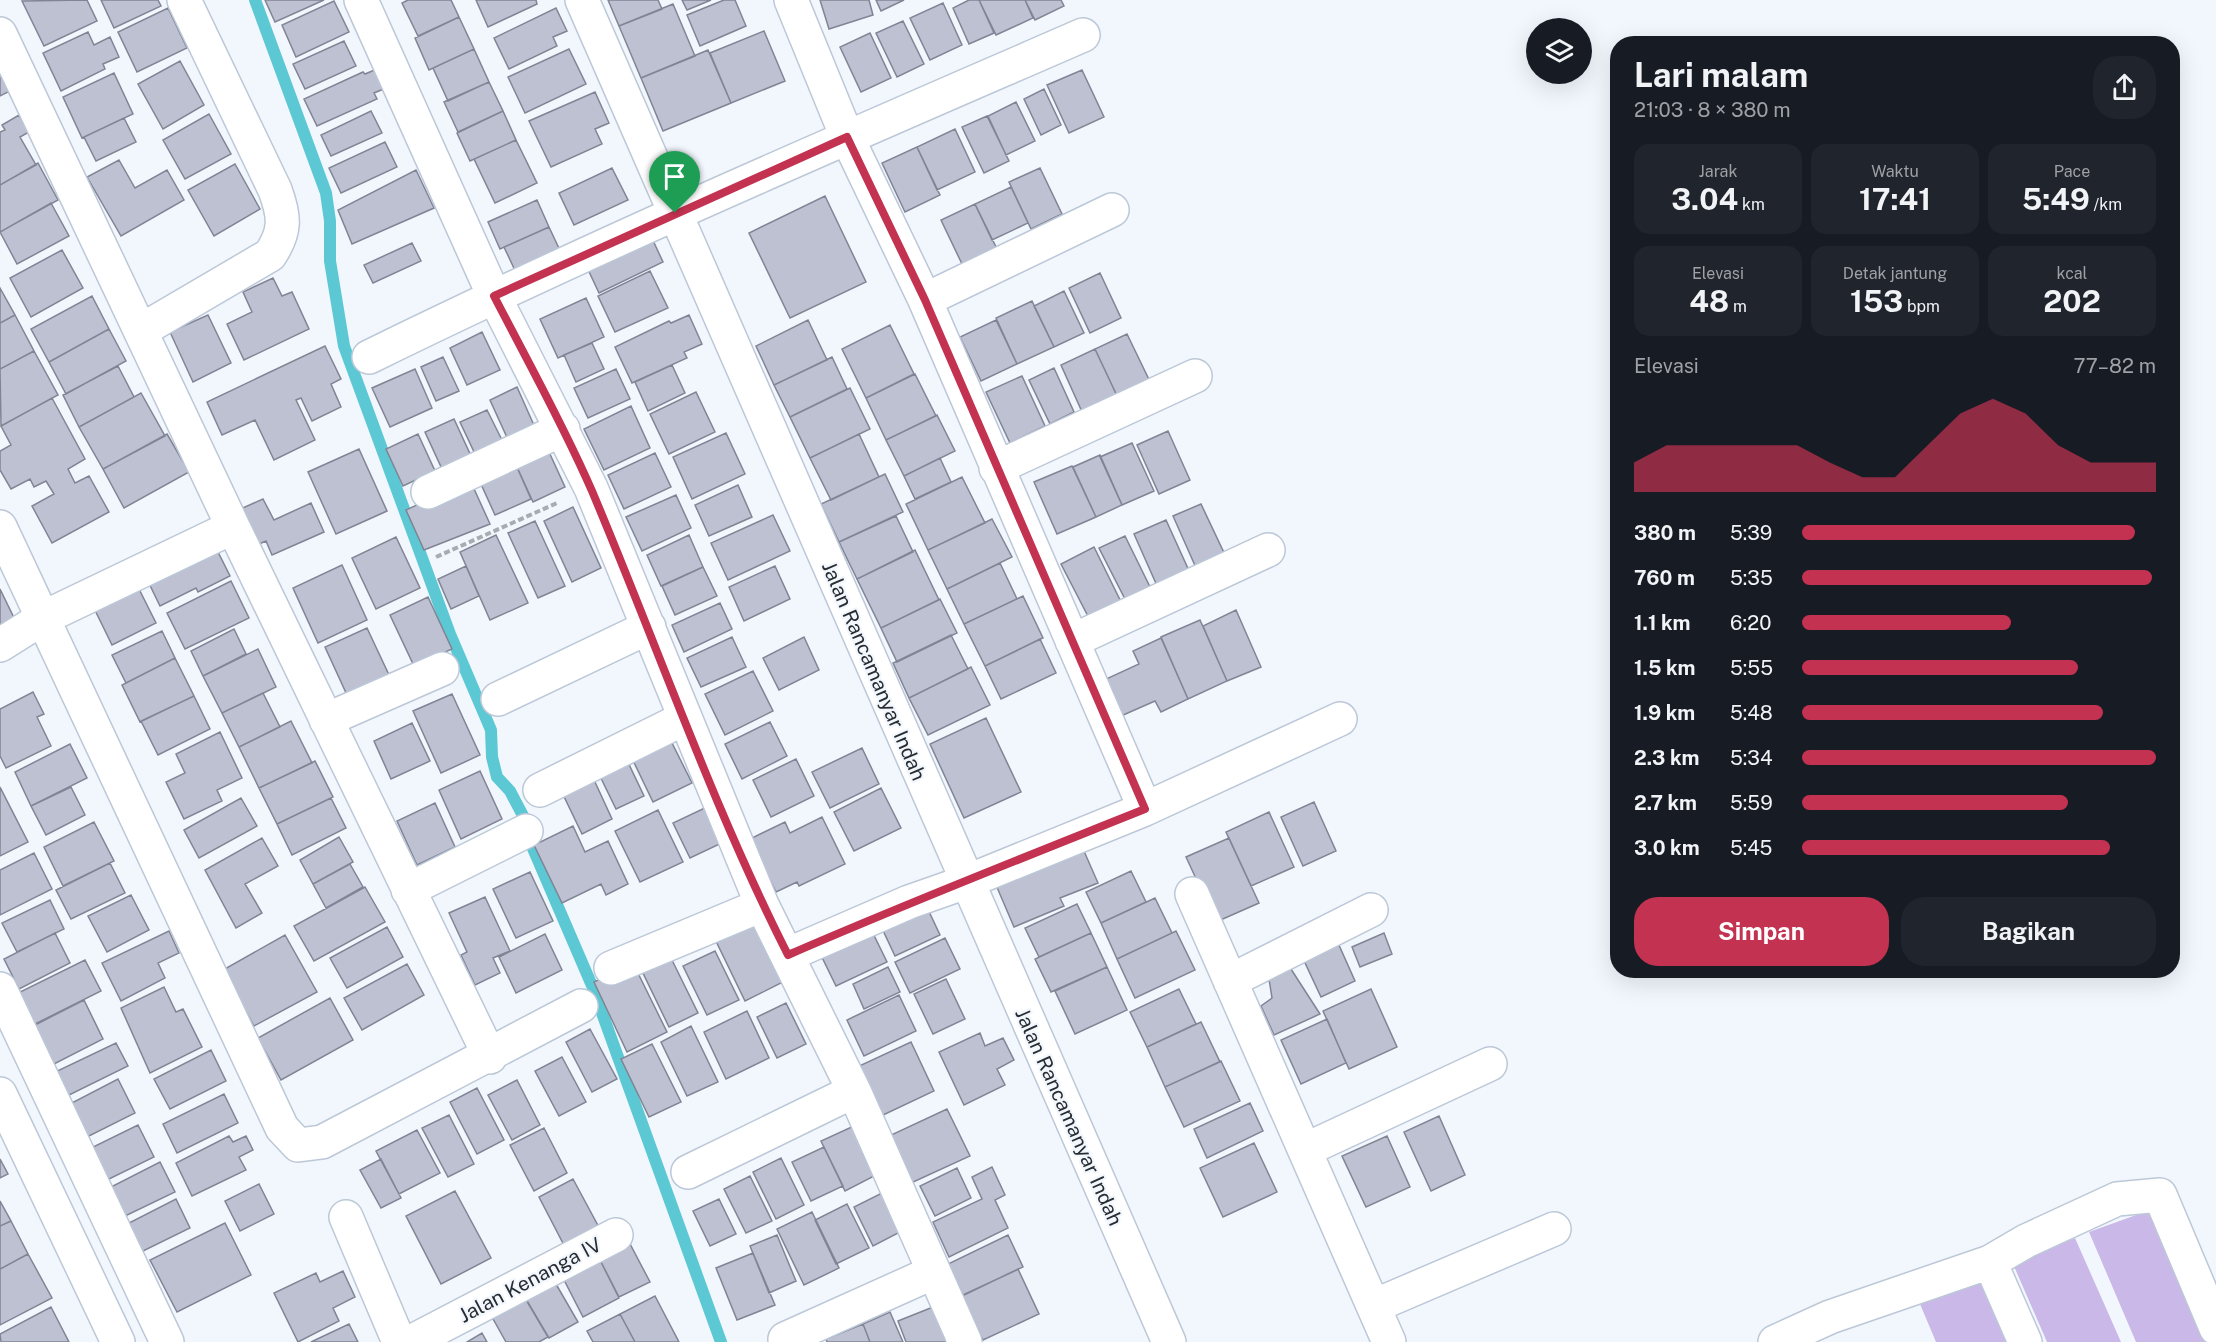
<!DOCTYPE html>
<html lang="id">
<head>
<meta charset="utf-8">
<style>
	:root { --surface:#171b24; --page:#20242c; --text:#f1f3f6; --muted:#9ea1a6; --accent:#c33250 }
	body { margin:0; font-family:"Public Sans",sans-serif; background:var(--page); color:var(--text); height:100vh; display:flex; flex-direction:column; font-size:22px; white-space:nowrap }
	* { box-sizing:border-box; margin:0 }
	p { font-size:20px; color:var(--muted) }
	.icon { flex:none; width:33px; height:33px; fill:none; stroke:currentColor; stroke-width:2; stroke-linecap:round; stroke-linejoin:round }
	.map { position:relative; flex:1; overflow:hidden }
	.drawer { position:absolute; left:1610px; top:36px; width:570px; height:942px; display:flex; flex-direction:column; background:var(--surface); border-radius:24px; box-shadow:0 6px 24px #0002 }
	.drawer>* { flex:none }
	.fabs { position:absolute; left:1526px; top:18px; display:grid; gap:12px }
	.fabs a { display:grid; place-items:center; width:66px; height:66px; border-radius:50%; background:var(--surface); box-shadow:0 6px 24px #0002; font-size:30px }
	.pin { position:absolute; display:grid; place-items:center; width:51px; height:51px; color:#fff; margin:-62px -26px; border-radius:50% 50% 50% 0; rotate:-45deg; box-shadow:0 0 6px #0007 }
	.pin .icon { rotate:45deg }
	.round { display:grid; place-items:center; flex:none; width:63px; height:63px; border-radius:24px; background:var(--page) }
	.head { display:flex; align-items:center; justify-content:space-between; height:102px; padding:0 24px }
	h1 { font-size:33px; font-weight:700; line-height:45px }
	.stats { display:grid; grid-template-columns:repeat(3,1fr); gap:9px; height:102px; padding:6px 24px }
	.stats div { display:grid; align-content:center; border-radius:15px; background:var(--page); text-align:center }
	.stats b { font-size:30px; font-weight:700 }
	.stats small { font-size:16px; font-weight:400 }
	.stats p { font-size:16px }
	.chart { height:168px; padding:12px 24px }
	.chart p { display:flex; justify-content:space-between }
	.chart svg { width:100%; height:108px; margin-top:6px; fill:var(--accent); opacity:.7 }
	.action { display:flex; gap:12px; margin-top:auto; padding:12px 24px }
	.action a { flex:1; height:69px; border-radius:24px; background:var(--accent); color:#fff; font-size:24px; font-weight:700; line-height:69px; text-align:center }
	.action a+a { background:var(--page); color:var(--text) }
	ul { padding:0 24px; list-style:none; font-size:20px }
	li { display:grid; grid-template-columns:96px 72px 1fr; align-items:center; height:45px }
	li i { height:15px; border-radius:8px; background:var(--accent) }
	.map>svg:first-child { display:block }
	.green { fill:#cab9e8 }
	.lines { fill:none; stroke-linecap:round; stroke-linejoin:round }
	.stream { stroke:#5cc8d4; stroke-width:12 }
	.building { fill:#bdc1d2; stroke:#818494; stroke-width:1.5 }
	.minor-casing { stroke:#bcc8d7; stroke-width:36 }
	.path { stroke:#a7acb2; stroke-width:4; stroke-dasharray:6 3; stroke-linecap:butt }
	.minor { stroke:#fff; stroke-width:33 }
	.route-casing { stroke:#fff; stroke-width:12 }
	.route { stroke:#c33250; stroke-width:8 }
	.labels { text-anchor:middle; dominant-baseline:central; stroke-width:4.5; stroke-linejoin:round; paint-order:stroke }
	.street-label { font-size:20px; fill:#272c31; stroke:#f2f7fe }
</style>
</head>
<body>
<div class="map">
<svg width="2216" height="1342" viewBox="0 0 2216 1342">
	<rect width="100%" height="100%" fill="#f2f7fe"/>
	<path class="green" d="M2150 1210 2209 1342H2136L2089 1232Z
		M2075 1238 2121 1342H2047L2013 1264Z
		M1984 1277 2012 1342H1936L1920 1304Z"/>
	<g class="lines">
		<path class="stream" d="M255 0 326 193 330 221V261L344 346 450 634 491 730 492 757 497 777 510 791 531 831 528 837 593 988 721 1342"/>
	</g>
	<path class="building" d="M87 0 97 21 44 46 22 1Z
		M101 0H158L161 6 114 28Z
		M265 0H324L275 22Z
		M408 0H451L459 17 418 36 402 3Z
		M476 0H536L537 4 488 27Z
		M608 0H658L662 9 619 26Z
		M682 0H711L687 10Z
		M724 0H735L746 26 700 46 687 15Z
		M820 0H869L873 15 829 29Z
		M876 0H904L881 11Z
		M969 0H979L994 33 969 44 953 8Z
		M979 0H1025L1033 18 996 35Z
		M1025 0H1061L1064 6 1035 20Z
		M334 1 349 32 296 57 282 25Z
		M943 3 962 45 930 60 910 18Z
		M673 4 695 56 641 78 619 26Z
		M168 8 187 48 137 72 118 32Z
		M556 8 567 31 553 37 557 46 509 69 494 38Z
		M459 17 474 49 429 70 415 38Z
		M903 21 924 64 897 77 876 33Z
		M764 31 785 81 731 103 710 53Z
		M88 32 94 45 110 37 119 57 103 64 105 69 61 91 43 53Z
		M870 33 891 78 861 92 840 47Z
		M344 41 356 66 305 89 293 64Z
		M474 49 489 82 448 101 433 68Z
		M569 49 586 84 525 113 508 77Z
		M708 50 731 103 663 131 641 78Z
		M180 61 204 105 163 129 138 84Z
		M377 69 386 88 374 93 377 99 317 126 304 99 363 72 365 74Z
		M1082 70 1104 117 1069 133 1047 85Z
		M0 72 10 91 0 96Z
		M114 73 133 114 82 138 63 97Z
		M489 82 503 111 458 132 444 102Z
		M1044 89 1061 125 1041 135 1024 99Z
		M595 92 609 123 595 129 602 144 551 167 529 121Z
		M1016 102 1035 141 1006 155 988 116Z
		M371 111 382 133 331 156 321 135Z
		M503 111 516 140 470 161 457 133Z
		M209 114 231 154 185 179 163 140Z
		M19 115 29 132 20 137 36 165 0 185V132L5 130 2 125Z
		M987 116 1009 161 984 173 962 127Z
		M124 118 136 142 96 161 84 137Z
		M955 129 975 172 937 190 917 147Z
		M516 140 537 183 495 203 474 159Z
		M385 142 397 167 341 193 329 168Z
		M917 147 940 195 905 212 882 163Z
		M119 160 135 188 167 170 184 200 121 236 87 177Z
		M38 163 58 200 0 232V185Z
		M235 164 260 209 214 236 188 190Z
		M612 168 628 200 574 225 559 193Z
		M1040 168 1062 214 1031 229 1009 182Z
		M416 170 434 208 352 244 338 210Z
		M1011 187 1028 223 992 240 975 204Z
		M825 196 866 282 790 318 749 233Z
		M537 200 549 227 500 249 488 222Z
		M51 203 69 236 17 264 0 232Z
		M975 204 996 247 962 264 941 220Z
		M549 227 564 259 519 279 504 247Z
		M650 234 663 262 599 293 585 263Z
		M412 243 421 261 373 283 364 265Z
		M62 250 83 288 31 317 10 278Z
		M650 271 668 308 615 332 598 296Z
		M1100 273 1121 318 1090 333 1069 288Z
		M273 278 282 296 292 292 309 329 244 360 227 324 252 312 243 292Z
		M0 288 15 315 0 323Z
		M1064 291 1084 333 1054 347 1034 306Z
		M92 296 109 329 49 362 31 329Z
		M586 298 604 337 558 358 540 319Z
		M1032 301 1054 347 1017 364 996 318Z
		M15 315 34 351 0 369V323Z
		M208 315 231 363 193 382 170 332Z
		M689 315 702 344 684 352 687 358 632 383 615 347 669 321 671 323Z
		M808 320 827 360 774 385 756 346Z
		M996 320 1017 364 981 381 960 337Z
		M890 325 914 374 866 398 842 349Z
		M109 329 126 361 66 394 49 362Z
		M482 332 500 370 467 385 450 348Z
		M1127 334 1155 392 1118 398 1095 349Z
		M592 343 604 369 576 382 564 355Z
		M325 346 341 379 331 384 341 407 312 421 301 398 296 400 315 440 274 460 255 420 222 435 207 402Z
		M1095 349 1118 398 1083 414 1061 365Z
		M34 351 58 395 1 426 0 369Z
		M443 357 459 391 436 401 421 367Z
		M832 357 847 389 790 417 774 385Z
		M672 365 685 393 648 411 635 382Z
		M118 366 134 397 79 427 63 395Z
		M1054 368 1074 412 1050 424 1029 380Z
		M415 369 432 408 390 427 372 388Z
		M616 369 630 399 588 418 574 388Z
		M915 374 936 416 886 440 866 398Z
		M1022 376 1045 426 1010 443 986 392Z
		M517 387 537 432 510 444 490 400Z
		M850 388 870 429 810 458 790 417Z
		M696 392 715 432 669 454 650 414Z
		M141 393 165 436 103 469 79 427Z
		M52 398 85 459 68 469 75 483 89 476 109 512 52 543 32 506 54 494 46 481 34 487 30 479 11 489 0 470V451L11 445 1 426Z
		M631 406 650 448 604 470 584 429Z
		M487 410 504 444 476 456 460 422Z
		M937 415 955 451 904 476 886 440Z
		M454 419 471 456 442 469 425 432Z
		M1168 431 1190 480 1159 494 1137 445Z
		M726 433 745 474 692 499 673 457Z
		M167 434 189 472 124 508 103 469Z
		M418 434 435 471 403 486 386 449Z
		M859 434 879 477 831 500 810 458Z
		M544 441 565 487 533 502 512 456Z
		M1132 443 1154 491 1122 505 1100 457Z
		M359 449 387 511 336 534 308 472Z
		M655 453 671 487 624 509 608 475Z
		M1100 455 1122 505 1096 517 1073 467Z
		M512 456 531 499 495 515 476 473Z
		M940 458 951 482 915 499 904 476Z
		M1072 466 1096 517 1057 534 1034 482Z
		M885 474 903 512 839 542 821 504Z
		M962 477 985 523 928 550 906 504Z
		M470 480 490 524 424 550 406 510Z
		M738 485 752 517 709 536 695 505Z
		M676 495 691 528 642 551 626 517Z
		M263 499 274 520 311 503 324 532 272 555 266 541 252 547 236 511Z
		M1201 504 1226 557 1197 570 1173 516Z
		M573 507 601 568 572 582 544 521Z
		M773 515 790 551 728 580 711 543Z
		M896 516 913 552 857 579 839 542Z
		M992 519 1012 557 947 589 928 550Z
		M1166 520 1190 573 1158 588 1134 534Z
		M535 521 565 586 538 598 508 533Z
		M496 535 528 603 490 620 460 552Z
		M689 535 703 567 661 586 647 555Z
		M1125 536 1151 589 1126 601 1099 548Z
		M396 537 420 588 376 609 352 558Z
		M1094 547 1123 606 1091 622 1061 564Z
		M915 550 939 600 881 628 857 579Z
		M188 551 194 564 218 552 230 576 198 592 196 588 160 606 144 573Z
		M1000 563 1017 599 964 624 947 589Z
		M342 565 367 620 318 643 293 588Z
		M466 566 479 596 451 609 438 579Z
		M775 566 790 599 744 621 729 587Z
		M703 567 717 596 675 615 662 586Z
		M231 581 249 618 185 649 167 613Z
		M136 583 156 623 112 645 92 604Z
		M0 589 18 626 0 635Z
		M1023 596 1043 638 985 666 964 624Z
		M428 597 452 649 414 666 390 615Z
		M940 599 957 633 897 662 881 628Z
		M720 603 732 629 684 652 672 625Z
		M1236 610 1261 667 1227 681 1203 626Z
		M1200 620 1227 681 1188 699 1161 637Z
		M367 628 389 675 347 695 325 647Z
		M234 629 246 654 203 676 191 651Z
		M162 631 175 658 126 683 112 655Z
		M951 635 968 669 909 698 893 663Z
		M732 637 746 667 701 687 687 658Z
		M804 637 819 670 779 690 763 658Z
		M1161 638 1188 699 1161 712 1155 701 1121 716 1104 680 1139 664 1133 651Z
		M1040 639 1056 673 1001 699 985 666Z
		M258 649 276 687 222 713 203 676Z
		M175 658 194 696 140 722 122 685Z
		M971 667 990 705 928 735 909 698Z
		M753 671 773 711 725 735 705 694Z
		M33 692 44 714 37 717 51 746 6 768 0 756V709Z
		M263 693 280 727 239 747 222 713Z
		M452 694 480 755 441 773 413 711Z
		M194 696 210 729 158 755 141 721Z
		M986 718 1021 792 964 818 930 744Z
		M291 721 312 763 259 788 239 747Z
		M770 722 787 756 742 779 725 744Z
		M412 723 430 761 391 779 374 741Z
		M665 729 692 783 653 802 627 748Z
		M220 732 242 778 217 790 222 801 184 819 166 782 185 773 176 754Z
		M70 744 87 778 31 806 15 772Z
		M862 748 879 784 830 808 812 772Z
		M625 756 644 796 616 809 597 770Z
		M796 759 814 796 771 817 753 780Z
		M315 761 333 797 277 824 259 788Z
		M589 769 612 819 582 834 558 784Z
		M480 771 502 819 461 839 439 790Z
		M0 787 28 842 0 856Z
		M71 787 85 815 46 835 31 806Z
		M881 788 901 828 854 851 834 812Z
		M241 798 257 826 199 858 184 830Z
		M331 798 346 828 292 855 277 824Z
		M1314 802 1336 851 1303 866 1281 817Z
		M435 803 455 847 417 865 397 821Z
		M709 806 726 841 690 858 673 823Z
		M658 810 683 862 640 882 615 831Z
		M1269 812 1294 867 1251 886 1226 832Z
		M822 817 845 864 799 886 797 882 776 892 750 839 785 822 790 833Z
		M94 822 114 861 63 886 44 847Z
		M573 826 585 852 608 841 628 884 606 895 601 884 562 903 534 845Z
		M339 837 353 862 313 884 300 860Z
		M262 838 278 866 245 884 262 913 236 928 205 870Z
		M1229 838 1259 903 1216 922 1186 857Z
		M1080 842 1098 883 1060 898 1064 906 1014 927 993 878Z
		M34 853 52 889 0 915V870Z
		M110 863 125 893 71 919 56 890Z
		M350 864 363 887 326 908 313 884Z
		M1131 871 1146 902 1101 923 1086 892Z
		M530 872 553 921 516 938 493 889Z
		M365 887 385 922 314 961 294 926Z
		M131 895 149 930 107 952 88 916Z
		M485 897 510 951 493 958 500 973 475 985 461 955 467 952 449 913Z
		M1155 898 1172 933 1117 959 1101 923Z
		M50 900 64 929 17 952 2 923Z
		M925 903 940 935 895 956 880 924Z
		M1077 904 1091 933 1039 957 1025 928Z
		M755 918 785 981 745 1001 714 937Z
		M867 921 887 962 836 986 816 945Z
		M387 927 403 957 347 988 330 958Z
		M169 931 179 953 158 963 165 978 121 1001 102 963Z
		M1176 931 1195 970 1135 998 1117 959Z
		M55 933 70 963 19 989 4 959Z
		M1091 933 1107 967 1051 992 1035 959Z
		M1384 933 1392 954 1360 967 1352 947Z
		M545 934 562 970 516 993 499 957Z
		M1334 934 1355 981 1321 997 1299 950Z
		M285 935 317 992 254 1026 223 970Z
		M945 938 960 969 910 993 895 962Z
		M715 951 739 1000 707 1015 683 966Z
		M671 958 698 1013 669 1027 642 971Z
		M85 960 101 991 31 1026 16 994Z
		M633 963 667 1032 627 1052 594 982Z
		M407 964 424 995 362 1030 344 998Z
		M1289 966 1320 1014 1274 1035 1261 1006 1272 998 1269 979Z
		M888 967 900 992 864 1009 853 984Z
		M1107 967 1127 1010 1075 1034 1055 991Z
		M946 979 965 1019 933 1034 914 994Z
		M164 987 176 1012 183 1009 202 1047 150 1073 121 1008Z
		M1179 989 1196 1024 1147 1047 1130 1012Z
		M1371 989 1397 1047 1349 1069 1323 1011Z
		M899 995 916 1031 864 1056 847 1020Z
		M330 998 353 1040 281 1080 258 1038Z
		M84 1000 103 1039 54 1064 35 1025Z
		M786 1003 806 1044 777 1058 757 1017Z
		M747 1011 769 1058 726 1079 704 1032Z
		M1327 1019 1346 1063 1301 1084 1281 1040Z
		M1201 1022 1220 1062 1165 1087 1147 1047Z
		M691 1026 718 1082 687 1096 661 1042Z
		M590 1029 617 1079 592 1092 566 1042Z
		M980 1033 985 1046 1003 1038 1014 1060 997 1069 1005 1085 964 1105 939 1052Z
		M911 1042 934 1091 881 1116 857 1067Z
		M116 1043 128 1066 63 1098 51 1074Z
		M652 1044 681 1102 649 1117 621 1059Z
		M211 1050 226 1081 170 1109 154 1079Z
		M562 1057 586 1102 559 1116 535 1071Z
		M1221 1061 1240 1101 1184 1127 1165 1087Z
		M118 1079 135 1113 83 1139 66 1106Z
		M517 1080 540 1125 512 1140 488 1095Z
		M477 1088 504 1140 477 1154 450 1102Z
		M224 1094 238 1123 177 1153 163 1124Z
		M1250 1103 1263 1131 1207 1158 1194 1129Z
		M947 1109 970 1156 911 1183 889 1136Z
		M449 1115 474 1164 448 1177 422 1128Z
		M1439 1116 1465 1175 1431 1191 1404 1132Z
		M138 1125 154 1157 105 1181 89 1149Z
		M856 1125 880 1173 845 1191 821 1141Z
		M544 1128 567 1173 534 1191 510 1145Z
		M417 1130 440 1173 399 1194 376 1151Z
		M229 1136 233 1142 246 1136 253 1150 239 1157 246 1170 192 1196 176 1163Z
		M1387 1136 1410 1187 1366 1207 1342 1156Z
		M1254 1143 1277 1192 1223 1217 1200 1168Z
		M824 1147 843 1186 811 1201 792 1162Z
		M781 1158 804 1205 776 1219 753 1172Z
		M0 1159 8 1174 0 1178Z
		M381 1159 401 1198 381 1208 360 1170Z
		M160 1162 175 1192 121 1218 107 1189Z
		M992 1167 1005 1195 995 1200 1008 1228 949 1257 933 1222 982 1199 972 1177Z
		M957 1168 971 1198 935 1216 920 1186Z
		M750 1176 772 1221 746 1233 724 1189Z
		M573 1179 602 1233 567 1251 539 1197Z
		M259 1184 274 1214 240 1231 225 1201Z
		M455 1191 491 1258 441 1284 406 1216Z
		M884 1192 902 1231 873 1246 854 1207Z
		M176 1199 190 1228 141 1252 127 1224Z
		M719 1199 736 1234 710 1246 693 1211Z
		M0 1201 11 1221 0 1226Z
		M847 1204 869 1248 836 1264 815 1220Z
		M812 1212 839 1268 804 1285 777 1229Z
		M11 1221 28 1254 0 1269V1226Z
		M225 1223 251 1275 177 1312 150 1260Z
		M777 1235 796 1281 769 1293 750 1246Z
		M1008 1235 1023 1267 963 1295 948 1264Z
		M628 1240 650 1282 619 1297 598 1256Z
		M753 1253 775 1305 737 1320 716 1268Z
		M28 1254 52 1298 0 1325V1269Z
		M598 1256 619 1298 583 1317 561 1274Z
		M1018 1269 1039 1314 983 1340 962 1296Z
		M343 1271 355 1297 333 1308 339 1321 298 1342 274 1293 316 1273 320 1282Z
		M549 1272 578 1322 549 1338 520 1289Z
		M655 1296 679 1342H635L620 1314Z
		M525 1298 548 1337 539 1342H506L492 1317Z
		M51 1307 69 1342H1L0 1334Z
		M933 1307 948 1342H906L898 1321Z
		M890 1312 903 1342H870L863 1324Z
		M620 1314 635 1342H593L587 1331Z
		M349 1324 358 1342H311Z
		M863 1324 870 1342H827L826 1339Z
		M482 1333 487 1342H467Z"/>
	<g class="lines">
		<defs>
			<path id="minor" d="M361 0 494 296 591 488 762 905 854 1091 965 1342
				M582 0 1169 1342
				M791 0 847 137 925 300 1145 809
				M0 34 233 527 490 1057
				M925 300 1112 210
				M142 330 270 255C286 231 285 217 275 190L184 0
				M369 357C603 242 844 139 1083 35
				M996 468 1195 376
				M428 492 563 429
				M0 527 282 1128 298 1145 322 1142 581 1006
				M1072 641 1268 550
				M0 645 43 618 233 527
				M498 699 649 627
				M326 720 442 669
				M540 790 683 719
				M408 890 526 831
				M1192 894 1389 1342
				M787 955 909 902 966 882 1145 809 1340 719
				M611 968 762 905
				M1230 981 1371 910
				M0 989 167 1342
				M0 1094 118 1342
				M1305 1150 1490 1064
				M688 1172 854 1091
				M346 1217 399 1342
				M1990 1262 2025 1342
				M1374 1306 1554 1229
				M785 1339 934 1272
				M411 1342 616 1235
				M1775 1342 1830 1317 1990 1262 2026 1241 2117 1199 2160 1195 2216 1328"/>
		</defs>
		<use href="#minor" class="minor-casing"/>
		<path class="path" d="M436 557 557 503"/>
		<use href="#minor" class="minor"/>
	</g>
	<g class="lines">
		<defs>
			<path id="route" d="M847 137 925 300 1145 809C1025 857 905 904 788 955 712 805 657 645 592 491 563 424 527 360 494 296Z"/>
		</defs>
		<use href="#route" class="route-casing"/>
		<use href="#route" class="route"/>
	</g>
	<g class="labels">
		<g class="street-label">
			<text transform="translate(874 671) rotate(67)">Jalan Rancamanyar Indah</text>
			<text transform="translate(1069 1117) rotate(66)">Jalan Rancamanyar Indah</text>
			<text transform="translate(530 1280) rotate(-28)">Jalan Kenanga IV</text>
		</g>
	</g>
</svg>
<div class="fabs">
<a><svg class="icon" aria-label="layers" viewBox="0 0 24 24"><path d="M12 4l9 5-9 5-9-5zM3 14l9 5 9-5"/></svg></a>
</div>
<div class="pin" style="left:675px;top:213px;background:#1e9e55"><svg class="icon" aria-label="arrive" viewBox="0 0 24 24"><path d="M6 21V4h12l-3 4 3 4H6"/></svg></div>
<section class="drawer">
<div class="head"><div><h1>Lari malam</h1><p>21:03 · 8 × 380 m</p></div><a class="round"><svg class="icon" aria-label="share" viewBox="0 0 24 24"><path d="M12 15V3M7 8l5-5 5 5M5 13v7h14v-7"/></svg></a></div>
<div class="stats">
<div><p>Jarak</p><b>3.04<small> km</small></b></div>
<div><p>Waktu</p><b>17:41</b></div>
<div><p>Pace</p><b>5:49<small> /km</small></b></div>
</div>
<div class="stats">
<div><p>Elevasi</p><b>48<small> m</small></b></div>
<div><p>Detak jantung</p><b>153<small> bpm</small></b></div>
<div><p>kcal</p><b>202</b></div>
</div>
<div class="chart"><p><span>Elevasi</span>77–82 m</p>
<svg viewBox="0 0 160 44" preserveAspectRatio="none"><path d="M0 44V32L10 25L20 25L30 25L40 25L50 25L60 32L70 38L80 38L90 25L100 12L110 6L120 12L130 25L140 32L150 32L160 32V44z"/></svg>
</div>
<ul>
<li><b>380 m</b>5:39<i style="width:94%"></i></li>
<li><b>760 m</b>5:35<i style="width:99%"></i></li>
<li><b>1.1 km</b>6:20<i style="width:59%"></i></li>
<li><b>1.5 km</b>5:55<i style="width:78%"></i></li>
<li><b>1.9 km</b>5:48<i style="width:85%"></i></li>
<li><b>2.3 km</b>5:34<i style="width:100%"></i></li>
<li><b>2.7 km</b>5:59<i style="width:75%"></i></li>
<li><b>3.0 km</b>5:45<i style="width:87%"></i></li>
</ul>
<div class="action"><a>Simpan</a><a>Bagikan</a></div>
</section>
</div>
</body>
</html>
